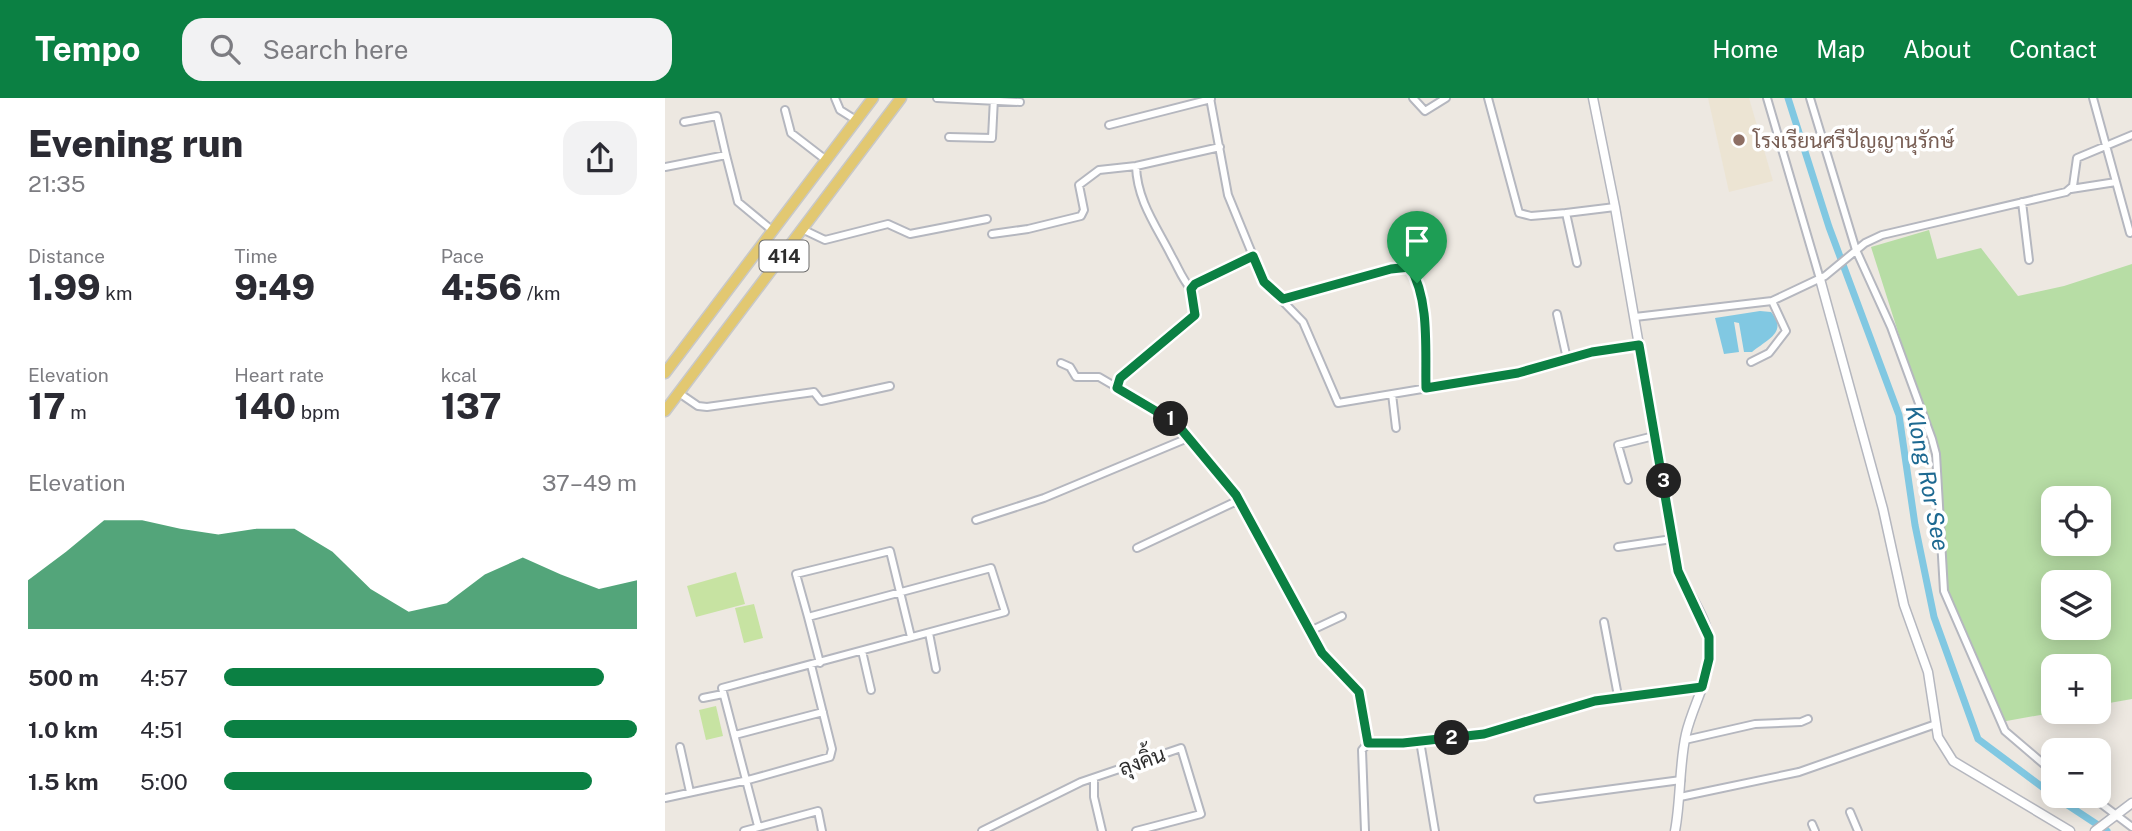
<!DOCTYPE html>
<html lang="en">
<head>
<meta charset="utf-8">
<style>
	:root { --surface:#fff; --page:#f2f2f3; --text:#2b2b33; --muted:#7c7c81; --accent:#0b8043 }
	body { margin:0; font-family:"Public Sans",Sarabun,sans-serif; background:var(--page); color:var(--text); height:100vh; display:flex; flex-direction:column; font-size:26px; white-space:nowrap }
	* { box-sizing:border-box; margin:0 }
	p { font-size:23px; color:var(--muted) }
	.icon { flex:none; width:38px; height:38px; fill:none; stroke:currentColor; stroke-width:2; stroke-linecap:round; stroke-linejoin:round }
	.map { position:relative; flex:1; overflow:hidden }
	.sheet { display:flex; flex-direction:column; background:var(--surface); width:665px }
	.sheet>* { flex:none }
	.tools { position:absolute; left:1376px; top:388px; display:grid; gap:14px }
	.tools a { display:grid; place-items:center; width:70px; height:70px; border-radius:14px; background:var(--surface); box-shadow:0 4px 18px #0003; font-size:35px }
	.pin { position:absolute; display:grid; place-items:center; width:60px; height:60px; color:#fff; margin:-72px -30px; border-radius:50% 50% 50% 0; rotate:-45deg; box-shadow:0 0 7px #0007 }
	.pin .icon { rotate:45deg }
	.km { position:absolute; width:35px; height:35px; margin:-18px; border-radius:50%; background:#222; color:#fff; font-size:19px; line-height:35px; text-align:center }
	.round { display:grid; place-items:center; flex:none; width:74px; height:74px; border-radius:21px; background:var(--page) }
	.summary { display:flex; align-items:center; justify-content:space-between; height:119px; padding:0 28px }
	h1 { font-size:38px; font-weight:800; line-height:52px }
	.figures { display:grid; grid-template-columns:repeat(3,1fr); gap:10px; height:119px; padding:7px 28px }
	.figures div { display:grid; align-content:center }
	.figures b { font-size:35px; font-weight:800 }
	.figures small { font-size:19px; font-weight:400 }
	.figures p { font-size:19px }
	.chart { height:196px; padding:14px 28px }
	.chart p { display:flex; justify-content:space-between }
	.chart svg { width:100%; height:126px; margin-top:7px; fill:var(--accent); opacity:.7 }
	ul { padding:0 28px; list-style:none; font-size:23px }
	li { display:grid; grid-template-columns:112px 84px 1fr; align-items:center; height:52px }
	li i { height:18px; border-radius:9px; background:var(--accent) }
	header { display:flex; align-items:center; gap:42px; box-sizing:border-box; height:98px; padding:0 35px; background:var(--accent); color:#fff }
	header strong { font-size:33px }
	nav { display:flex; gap:38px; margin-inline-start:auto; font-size:24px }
	.search { width:490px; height:63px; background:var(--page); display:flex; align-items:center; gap:18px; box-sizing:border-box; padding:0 24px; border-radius:21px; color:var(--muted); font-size:26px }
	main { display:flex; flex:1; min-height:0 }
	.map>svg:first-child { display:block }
	.education { fill:#ece4d3 }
	.green { fill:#b7dda5; fill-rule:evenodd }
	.pitch { fill:#c7e3a2 }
	.water { fill:#81c8e2 }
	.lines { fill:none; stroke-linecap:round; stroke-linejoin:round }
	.canal { stroke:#81c8e2; stroke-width:7 }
	.minor-casing { stroke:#b5b7bf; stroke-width:10 }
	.tertiary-casing { stroke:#b5b7bf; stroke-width:11 }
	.primary-casing { stroke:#c8c8c8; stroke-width:13 }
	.minor { stroke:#fff; stroke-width:6 }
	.tertiary { stroke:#fff; stroke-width:8 }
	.primary { stroke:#e2c871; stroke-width:10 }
	.route-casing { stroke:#fff; stroke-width:14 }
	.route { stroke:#0b8043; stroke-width:9 }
	.education-dot { fill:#8d6e63; stroke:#fff; stroke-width:2.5 }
	.labels { text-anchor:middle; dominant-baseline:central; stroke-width:7; stroke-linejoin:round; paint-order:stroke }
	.shield { fill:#fff; stroke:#6c6c6c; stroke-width:2 }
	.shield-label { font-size:19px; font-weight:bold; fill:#2d2d2d }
	.education-label { font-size:21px; fill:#785e54; stroke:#fff; text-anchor:start }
	.street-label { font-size:21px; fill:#2d2d2d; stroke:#fff }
	.water-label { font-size:23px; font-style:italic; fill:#1d6991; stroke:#fff }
</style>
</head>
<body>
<header>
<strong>Tempo</strong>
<div class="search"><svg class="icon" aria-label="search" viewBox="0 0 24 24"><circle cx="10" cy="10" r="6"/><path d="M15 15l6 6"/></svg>Search here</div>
<nav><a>Home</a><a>Map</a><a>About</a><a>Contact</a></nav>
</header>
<main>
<section class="sheet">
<div class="summary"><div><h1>Evening run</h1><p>21:35</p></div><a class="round"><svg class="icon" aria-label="share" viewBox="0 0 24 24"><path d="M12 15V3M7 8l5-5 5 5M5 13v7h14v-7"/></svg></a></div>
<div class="figures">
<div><p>Distance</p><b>1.99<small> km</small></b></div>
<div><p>Time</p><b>9:49</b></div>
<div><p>Pace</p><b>4:56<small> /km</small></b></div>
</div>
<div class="figures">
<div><p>Elevation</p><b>17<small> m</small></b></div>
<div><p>Heart rate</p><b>140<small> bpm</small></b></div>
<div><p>kcal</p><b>137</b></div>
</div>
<div class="chart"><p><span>Elevation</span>37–49 m</p>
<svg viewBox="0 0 160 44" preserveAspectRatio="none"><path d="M0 44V27L10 17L20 6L30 6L40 9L50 11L60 9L70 9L80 17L90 30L100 38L110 35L120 25L130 19L140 25L150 30L160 27V44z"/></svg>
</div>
<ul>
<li><b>500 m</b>4:57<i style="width:92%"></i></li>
<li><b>1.0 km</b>4:51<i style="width:100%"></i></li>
<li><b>1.5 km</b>5:00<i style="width:89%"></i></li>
</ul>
</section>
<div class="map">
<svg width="1467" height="733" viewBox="0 0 1467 733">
	<rect width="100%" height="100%" fill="#ede8e1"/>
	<path class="education" d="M1043 0H1084L1108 83 1064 94Z"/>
	<path class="green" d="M1264 132 1272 161 1316 150 1353 198 1399 188 1467 166V601L1433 607V569H1388V614H1392L1336 624 1276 480 1267 341 1206 149ZM1388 401H1433V446H1388ZM1388 485H1433V530H1388Z"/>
	<path class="pitch" d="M71 474 80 506 31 519 22 488Z
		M89 506 98 540 79 545 70 510Z
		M51 608 58 638 41 642 34 612Z"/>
	<path class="water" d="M1095 213 1106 214C1123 234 1103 241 1087 254H1079L1074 225 1069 224 1074 254 1059 256 1050 220Z"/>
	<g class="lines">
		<path class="canal" d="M1123 0 1164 129 1234 317 1250 427 1269 519 1313 641 1388 697
			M1389 698 1442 733"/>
		<defs>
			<path id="minor" d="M170 0 175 12 191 22
				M272 0 355 4
				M545 0 563 97 588 158 599 184 638 224 673 305 853 275 927 254 974 248
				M748 0 760 13 781 0
				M823 0 854 115 866 118 901 115
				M1102 0 1155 181
				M1145 0 1191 152 1226 229 1267 341 1271 356 1279 493 1340 633 1388 674
				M1428 0 1465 135
				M120 12 126 35 161 62
				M19 24 52 18 61 57
				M444 27 546 1
				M284 39 327 40 329 0
				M471 68C472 103 492 129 507 159 514 171 517 181 526 191
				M0 69 61 57 73 104 108 133
				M1406 91 1451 84
				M1357 104 1364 162
				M139 132 160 142 223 126 245 136 322 121
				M327 136 363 131 416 118 419 112 414 87 434 72 471 68 555 49
				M912 165 901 115 950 109
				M618 201 726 171 745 169C764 199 760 255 761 290
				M892 216 902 261
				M970 219 1107 203 1160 178 1200 145 1217 137 1401 94 1408 88 1412 60 1467 37
				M1086 264 1104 255 1121 233 1107 203
				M396 265 405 269 411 279H434L508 322 564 387 657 555 694 594 703 645H738L819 636 930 603 1037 589
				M452 290 455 280 530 217 528 188 588 158
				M14 295 33 308 42 309 149 294 156 303 225 288
				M727 296 731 330
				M963 382 953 347 989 338
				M311 422 379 400 523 340
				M953 449 1007 441
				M472 450 574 402
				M143 519 131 476 225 453 246 539
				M939 524 953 598
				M645 533 677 518
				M264 535 271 571
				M197 553 206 592
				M38 600 58 596
				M70 637 158 614
				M1020 642 1090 626 1136 624 1143 621
				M755 643 770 733
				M15 649 25 694
				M429 680V699L437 733
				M1426 698 1467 729
				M1015 699 1134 674 1271 626
				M0 700 83 682 165 659 167 651 146 567
				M873 701 1016 682
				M1185 714 1193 733
				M1147 726 1150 733
				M93 728 57 590 340 514 326 470 143 519 155 565
				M79 733 153 713 157 733
				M317 733 416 684 516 650 536 716 471 733
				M700 733 697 652 703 645"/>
			<path id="tertiary" d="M928 0 950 109 1011 461C1017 490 1040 513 1044 541 1050 573 1028 605 1021 636 1014 667 1016 701 1010 733
				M1155 181 1218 411 1239 507 1263 574 1273 639 1288 663 1405 733
				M1430 733 1467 705"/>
			<path id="primary" d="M0 275 208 0
				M0 313 236 0"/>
		</defs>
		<use href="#minor" class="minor-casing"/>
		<use href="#tertiary" class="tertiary-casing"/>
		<use href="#primary" class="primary-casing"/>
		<use href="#minor" class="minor"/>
		<use href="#tertiary" class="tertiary"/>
		<use href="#primary" class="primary"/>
	</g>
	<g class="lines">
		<defs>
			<path id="route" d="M588 158 599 184 618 201 726 171 745 169C765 202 760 253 761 290L853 275 927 254 974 247 1013 473 1044 539V561L1037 589 930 603 819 636 738 645H703L694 594 657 555 571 397 511 325 452 290 455 280 530 217 526 191 530 186Z"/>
		</defs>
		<use href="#route" class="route-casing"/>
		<use href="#route" class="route"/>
	</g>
	<circle class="education-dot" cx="1074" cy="42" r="7"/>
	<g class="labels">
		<rect class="shield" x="94.5" y="142.5" width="49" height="31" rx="5"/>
		<g class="shield-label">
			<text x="119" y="158">414</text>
		</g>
		<g class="education-label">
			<text x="1088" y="42">โรงเรียนศรีปัญญานุรักษ์</text>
		</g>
		<g class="street-label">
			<text transform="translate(477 663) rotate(-19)">ลุงคิ้น</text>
		</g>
		<g class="water-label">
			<text transform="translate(1263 380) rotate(79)">Klong Ror See</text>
		</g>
	</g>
</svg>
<div class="tools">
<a><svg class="icon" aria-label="locate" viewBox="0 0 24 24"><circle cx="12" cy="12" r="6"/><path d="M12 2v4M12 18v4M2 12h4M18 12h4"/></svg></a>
<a><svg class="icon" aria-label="layers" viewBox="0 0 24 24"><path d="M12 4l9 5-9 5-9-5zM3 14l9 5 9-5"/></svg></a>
<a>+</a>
<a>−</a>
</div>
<div class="pin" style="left:752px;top:185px;background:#1e9e55"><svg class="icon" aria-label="arrive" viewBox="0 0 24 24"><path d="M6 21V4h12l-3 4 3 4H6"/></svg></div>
<b class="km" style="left:506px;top:321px">1</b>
<b class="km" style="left:787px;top:640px">2</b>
<b class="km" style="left:999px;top:383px">3</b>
</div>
</main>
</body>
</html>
